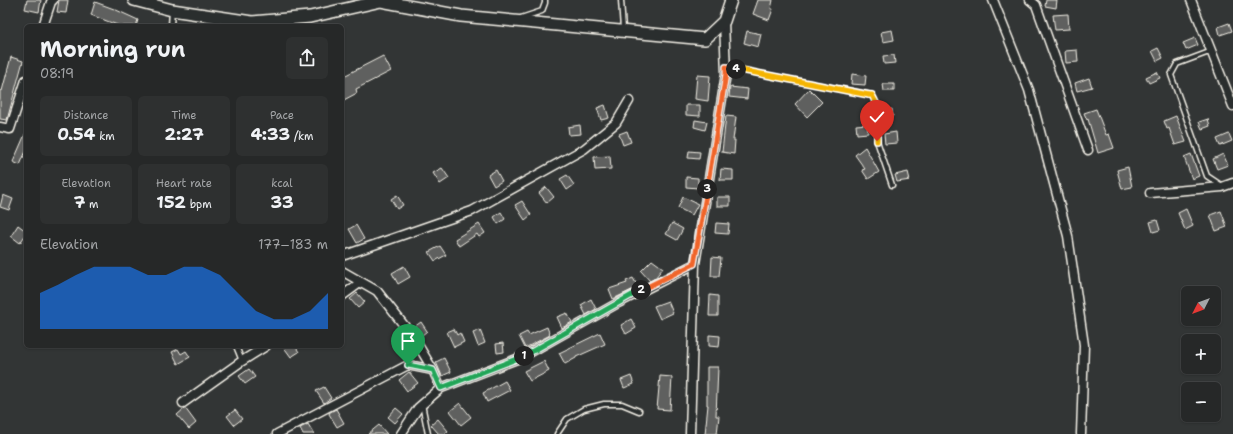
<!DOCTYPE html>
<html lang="en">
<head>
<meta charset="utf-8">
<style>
	:root { --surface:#262828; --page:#2e3030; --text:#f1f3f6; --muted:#a4a6a8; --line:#424445; --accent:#1a73e8 }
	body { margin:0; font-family:"Shantell Sans",sans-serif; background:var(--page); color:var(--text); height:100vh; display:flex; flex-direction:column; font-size:15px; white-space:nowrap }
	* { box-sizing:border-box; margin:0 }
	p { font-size:13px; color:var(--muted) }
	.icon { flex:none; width:22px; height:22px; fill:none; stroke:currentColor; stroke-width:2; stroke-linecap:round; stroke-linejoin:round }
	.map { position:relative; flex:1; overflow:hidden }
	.side { position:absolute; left:24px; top:24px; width:320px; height:324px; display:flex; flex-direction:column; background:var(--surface); border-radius:6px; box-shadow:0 1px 3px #0004,0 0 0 1px var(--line) }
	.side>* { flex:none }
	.needle { width:26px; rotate:228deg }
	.tools { position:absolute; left:1181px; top:286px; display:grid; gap:8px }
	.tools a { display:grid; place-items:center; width:40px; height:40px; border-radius:6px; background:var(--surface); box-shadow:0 1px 3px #0004,0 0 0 1px var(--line); font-size:20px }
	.pin { position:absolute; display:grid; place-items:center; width:34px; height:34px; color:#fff; margin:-41px -17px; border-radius:50% 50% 50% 0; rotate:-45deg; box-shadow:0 0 4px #0007 }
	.pin .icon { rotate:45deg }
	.km { position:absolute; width:20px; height:20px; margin:-10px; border-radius:50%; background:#222; color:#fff; font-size:11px; line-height:20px; text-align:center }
	.round { display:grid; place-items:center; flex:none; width:42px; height:42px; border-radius:6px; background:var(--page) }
	.overview { display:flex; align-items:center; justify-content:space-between; height:68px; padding:0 16px }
	h1 { font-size:22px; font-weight:700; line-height:30px }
	.stats { display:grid; grid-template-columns:repeat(3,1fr); gap:6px; height:68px; padding:4px 16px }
	.stats div { display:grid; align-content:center; border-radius:6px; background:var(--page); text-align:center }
	.stats b { font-size:17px; font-weight:700 }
	.stats small { font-size:11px; font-weight:400 }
	.stats p { font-size:11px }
	.chart { height:112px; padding:8px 16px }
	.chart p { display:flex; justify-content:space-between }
	.chart svg { width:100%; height:72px; margin-top:4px; fill:var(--accent); opacity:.7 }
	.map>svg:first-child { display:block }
	.building { fill:#5f605f; stroke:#f4f1e8 }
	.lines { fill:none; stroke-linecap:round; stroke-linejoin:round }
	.service-casing { stroke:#f4f1e8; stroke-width:7 }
	.minor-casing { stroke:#f4f1e8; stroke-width:11 }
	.tertiary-casing { stroke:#f4f1e8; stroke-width:14 }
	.service { stroke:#2a2d2e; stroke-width:4 }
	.minor { stroke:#2a2d2e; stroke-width:8 }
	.tertiary { stroke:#2a2d2e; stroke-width:11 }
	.split-1-casing { stroke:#fff; stroke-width:8 }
	.split-2-casing { stroke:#fff; stroke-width:8 }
	.split-3-casing { stroke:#fff; stroke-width:8 }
	.split-4-casing { stroke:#fff; stroke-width:8 }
	.split-5-casing { stroke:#fff; stroke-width:8 }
	.split-6-casing { stroke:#fff; stroke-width:8 }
	.split-1 { stroke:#22a559; stroke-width:5 }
	.split-2 { stroke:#22a559; stroke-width:5 }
	.split-3 { stroke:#f0652b; stroke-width:5 }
	.split-4 { stroke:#f0652b; stroke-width:5 }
	.split-5 { stroke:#f5b400; stroke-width:5 }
	.split-6 { stroke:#f5b400; stroke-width:5 }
</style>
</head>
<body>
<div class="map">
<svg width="1233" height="434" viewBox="0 0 1233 434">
	<rect width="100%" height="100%" fill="#323535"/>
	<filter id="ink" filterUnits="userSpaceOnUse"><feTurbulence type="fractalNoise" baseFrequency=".025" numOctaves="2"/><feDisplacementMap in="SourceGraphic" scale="8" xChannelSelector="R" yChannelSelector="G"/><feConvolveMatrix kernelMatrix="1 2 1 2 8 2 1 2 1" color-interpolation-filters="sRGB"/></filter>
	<g filter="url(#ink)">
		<path class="building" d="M27 0H41L39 12 25 9Z
			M59 0H68L66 13 57 12Z
			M758 0H773L771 9H773L769 20 753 14Z
			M1046 0H1057L1056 8 1045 6Z
			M95 2 114 9 138 20 136 26H120L91 15Z
			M1068 14 1069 29 1055 30 1053 15Z
			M1229 23 1232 31 1220 35 1218 27Z
			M892 30 894 40 883 42 881 32Z
			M747 31 761 34 758 47 744 43Z
			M1195 38 1198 45 1186 50 1183 43Z
			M1158 48 1163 58 1157 61 1152 51Z
			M1077 50 1078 62 1066 63 1065 51Z
			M894 55 895 63 884 64 883 56Z
			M383 56 391 71 356 89 357 93 342 101V77Z
			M11 57 23 61 7 120 0 119V90L2 91Z
			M1157 72 1160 78 1149 83 1146 77Z
			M852 74 866 76 865 85 851 84Z
			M697 75 710 76 708 101 695 99Z
			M1089 78 1092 87 1077 91 1075 83Z
			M883 84H894V91H884Z
			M730 87 748 89 747 99 729 97Z
			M809 89 822 102 807 117 795 104Z
			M605 105 609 118 601 120 597 108Z
			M686 105H700V116L686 115Z
			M892 109 893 116 883 118 882 111Z
			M1096 109 1106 135 1109 134 1114 148 1098 153 1088 119 1087 120 1084 113Z
			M726 116 736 117 733 140H735L734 154 722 152Z
			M1176 116 1186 142 1175 145 1169 128 1167 129 1164 121Z
			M1208 119 1210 126 1202 129 1199 122Z
			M695 120 707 122 705 130 694 127Z
			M867 124 868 133 857 134 856 125Z
			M580 125 581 134 569 135 568 127Z
			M627 131 631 142 623 145 619 134Z
			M26 132V151L20 165 13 162Z
			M896 132 897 143 885 144 884 134Z
			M1229 134 1232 141 1220 146 1217 139Z
			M865 147 879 172 868 179 862 170 865 169 855 155Z
			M689 151 700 152 699 159 688 158Z
			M1191 154 1199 176 1192 179 1184 157Z
			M1223 154 1228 165 1217 169 1213 159Z
			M610 156 611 169 595 170 594 157Z
			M1128 167 1132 187 1122 189 1117 170Z
			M442 168 449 178 440 184 433 173Z
			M721 169 733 170V180H720Z
			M496 170 502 181 494 186 488 175Z
			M908 172 910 180 897 182 895 175Z
			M567 175 574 185 567 190 560 179Z
			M686 177 698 178V188L686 187Z
			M546 187 554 197 547 203 539 193Z
			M3 195 13 199 9 210 0 207Z
			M397 195 403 205 397 209 391 199Z
			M683 197 698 204 692 215 678 208Z
			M717 197H730V206H717Z
			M522 201 531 215 525 220 515 205Z
			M1186 209 1193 226 1185 230 1178 213Z
			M1221 211 1227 227 1216 231 1210 215Z
			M501 212 505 219 498 224 494 217Z
			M1157 220 1160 230 1153 232 1150 222Z
			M672 223 683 229 677 240 666 234Z
			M716 223 729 224 728 234 715 233Z
			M479 224 485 233 479 237 477 234 459 246 455 239Z
			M18 225 26 231V234L20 243 11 236Z
			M356 225 364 239 357 243 349 229Z
			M440 246 446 255 435 261 429 252Z
			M712 257 721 258 719 276H711Z
			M652 260 663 268 655 278 650 281 641 271Z
			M404 266 410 277 398 284 392 273Z
			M633 278 638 287 613 299 609 289 627 283 626 281Z
			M357 293 365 302 358 308 350 299Z
			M710 295 718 296V316H709Z
			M591 299 596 309 586 315 581 305Z
			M668 301 673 313 660 319 654 306Z
			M567 313 572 322 562 328 557 317Z
			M631 319 636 328 626 334 621 325Z
			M421 322 427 331 421 336 414 327Z
			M547 327 550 335 525 348 519 336 527 332 529 335Z
			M454 329 457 335 460 333 464 342 454 347 447 332Z
			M480 330 485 343 478 346 473 333Z
			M600 333 605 344 576 357V358L565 364 559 353Z
			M709 335 720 336 719 347 709 346Z
			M503 343 504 352 497 353 496 344Z
			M283 346H295L299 352 291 357Z
			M178 349 181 354 186 351 190 357 178 364 172 352Z
			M444 358 451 372 442 376 436 362Z
			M544 361 549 371 530 381 524 371Z
			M707 367H718L716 416H719L717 434H705L708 405H707Z
			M249 369 255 377 245 384 239 376Z
			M409 372 418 383 407 391 399 380Z
			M631 376 634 384 624 388 621 380Z
			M660 376 672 377 670 410 657 409Z
			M505 381 510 390 487 402 483 393Z
			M324 387 331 398 324 403 316 391Z
			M460 403 471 417 461 425 450 411Z
			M185 408 196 423 189 429 177 415Z
			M396 408 403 414 395 423 388 417Z
			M336 409 344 423 337 427 329 414 330 412Z
			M235 410 242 419 234 425 227 416Z
			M438 419 448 431 444 434H439L431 425Z
			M308 424 314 434H303L300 428Z
			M379 425 387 434H368Z"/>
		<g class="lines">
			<defs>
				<path id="service" d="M621 0 623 29
					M521 18 542 11 545 3V0
					M171 26 172 10
					M1212 51 1177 64 1171 75 1207 176 1222 186
					M726 67 872 95 877 105V141L892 185
					M236 346 242 361
					M422 404 428 434
					M557 434 567 419 584 409 604 404H622L639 411"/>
				<path id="minor" d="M993 0 1029 90 1068 236 1084 345 1081 434
					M1030 0 1036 5 1088 150
					M1191 0 1233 106
					M43 26 51 2 53 0
					M0 127 10 129 26 80
					M1150 193 1222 187 1233 183
					M342 256 472 211 584 149 616 123 629 101
					M342 271 377 291 414 338 433 370 441 388
					M342 296 361 282
					M183 403 242 361 266 346
					M277 434 408 365 433 370
					M401 434 418 408 441 388 522 357 618 303 695 264
					M690 434 695 264 726 74 724 21"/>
				<path id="tertiary" d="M134 0 172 10 252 22 310 17 381 1 461 16 705 39 724 21 731 0"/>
			</defs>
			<use href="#service" class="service-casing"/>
			<use href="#minor" class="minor-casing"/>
			<use href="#tertiary" class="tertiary-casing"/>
			<use href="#service" class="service"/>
			<use href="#minor" class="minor"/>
			<use href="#tertiary" class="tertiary"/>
		</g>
	</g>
	<g class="lines" filter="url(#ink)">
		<defs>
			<path id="split-1" d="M408 365 433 370 441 388 524 356"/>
			<path id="split-2" d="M524 356 641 290"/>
			<path id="split-3" d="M641 290 694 264 707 189"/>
			<path id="split-4" d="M707 189 726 74V67L736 69"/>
			<path id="split-5" d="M736 69 869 95"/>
			<path id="split-6" d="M869 95H872L877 105V141"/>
		</defs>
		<use href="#split-1" class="split-1-casing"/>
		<use href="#split-2" class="split-2-casing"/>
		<use href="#split-3" class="split-3-casing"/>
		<use href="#split-4" class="split-4-casing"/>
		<use href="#split-5" class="split-5-casing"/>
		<use href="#split-6" class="split-6-casing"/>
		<use href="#split-1" class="split-1"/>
		<use href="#split-2" class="split-2"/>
		<use href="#split-3" class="split-3"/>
		<use href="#split-4" class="split-4"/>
		<use href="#split-5" class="split-5"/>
		<use href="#split-6" class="split-6"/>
	</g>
</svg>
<div class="tools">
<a><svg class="needle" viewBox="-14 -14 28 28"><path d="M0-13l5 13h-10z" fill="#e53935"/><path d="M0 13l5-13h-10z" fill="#a4a6a8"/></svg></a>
<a>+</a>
<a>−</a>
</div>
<div class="pin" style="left:408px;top:365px;background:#1e9e55"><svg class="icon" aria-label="arrive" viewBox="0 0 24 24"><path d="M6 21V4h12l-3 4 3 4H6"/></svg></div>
<div class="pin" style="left:877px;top:141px;background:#d93025"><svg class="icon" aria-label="check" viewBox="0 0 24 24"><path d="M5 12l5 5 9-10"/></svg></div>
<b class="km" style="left:524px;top:356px">1</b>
<b class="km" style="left:641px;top:290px">2</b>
<b class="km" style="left:707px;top:189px">3</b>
<b class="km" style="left:736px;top:69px">4</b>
<section class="side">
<div class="overview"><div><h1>Morning run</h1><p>08:19</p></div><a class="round"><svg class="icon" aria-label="share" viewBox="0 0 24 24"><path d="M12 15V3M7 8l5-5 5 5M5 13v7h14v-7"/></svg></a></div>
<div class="stats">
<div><p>Distance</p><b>0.54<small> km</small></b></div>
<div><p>Time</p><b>2:27</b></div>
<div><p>Pace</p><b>4:33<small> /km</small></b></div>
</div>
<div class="stats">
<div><p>Elevation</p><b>7<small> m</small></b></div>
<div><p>Heart rate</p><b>152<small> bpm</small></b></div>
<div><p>kcal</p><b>33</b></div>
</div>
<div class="chart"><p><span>Elevation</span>177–183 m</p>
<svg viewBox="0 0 160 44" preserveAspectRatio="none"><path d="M0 44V22L10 17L20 11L30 6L40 6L50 6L60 11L70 11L80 6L90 6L100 11L110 22L120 33L130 38L140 38L150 33L160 22V44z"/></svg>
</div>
</section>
</div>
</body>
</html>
